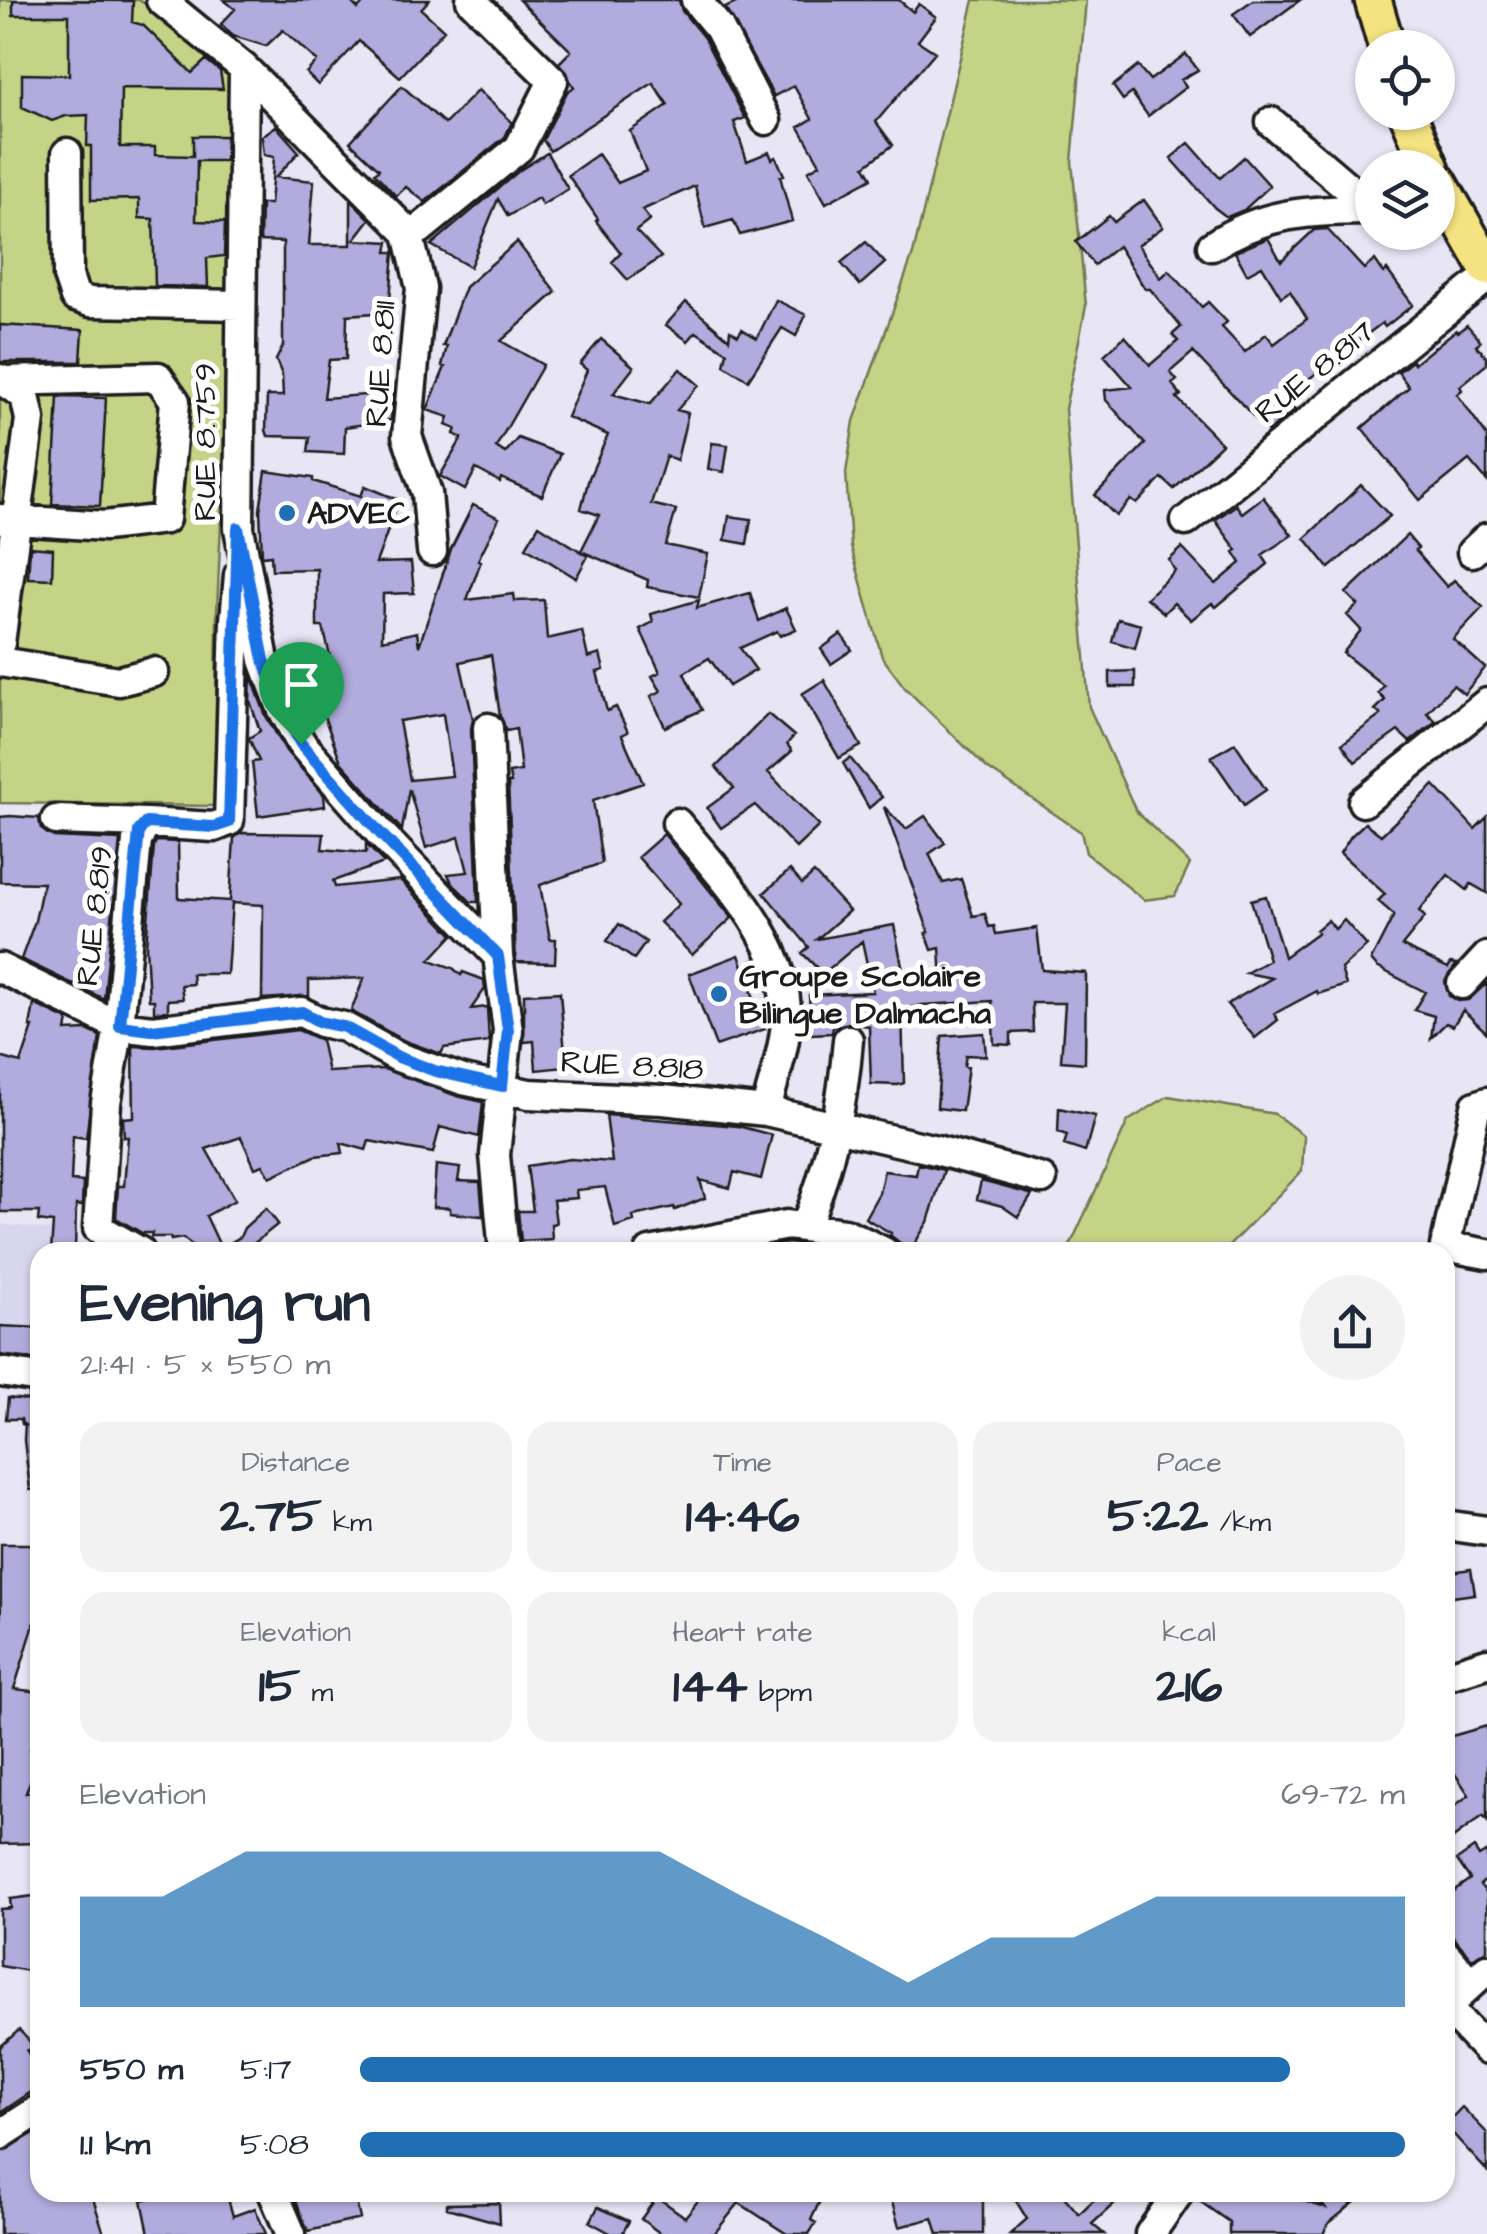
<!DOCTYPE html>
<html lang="en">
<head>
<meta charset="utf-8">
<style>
	:root { --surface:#fff; --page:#f2f2f3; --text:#1f2937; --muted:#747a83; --accent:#1f6fb2 }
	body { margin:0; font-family:"Architects Daughter",sans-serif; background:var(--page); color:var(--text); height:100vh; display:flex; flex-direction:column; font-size:38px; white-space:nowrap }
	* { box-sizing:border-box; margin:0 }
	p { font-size:32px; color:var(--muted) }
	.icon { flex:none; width:55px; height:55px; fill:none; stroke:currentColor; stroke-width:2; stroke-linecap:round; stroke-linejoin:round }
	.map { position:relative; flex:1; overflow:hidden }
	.details { position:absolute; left:30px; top:1242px; width:1425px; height:960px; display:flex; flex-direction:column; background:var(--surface); border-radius:30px; box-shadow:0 2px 8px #0004 }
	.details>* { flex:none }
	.buttons { position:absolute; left:1355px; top:30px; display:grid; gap:20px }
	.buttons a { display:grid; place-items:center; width:100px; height:100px; border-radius:50%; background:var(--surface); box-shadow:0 2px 8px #0004; font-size:50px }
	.pin { position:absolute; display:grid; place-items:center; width:85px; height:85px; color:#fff; margin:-102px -42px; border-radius:50% 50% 50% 0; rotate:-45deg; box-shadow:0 0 10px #0007 }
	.pin .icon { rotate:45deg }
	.round { display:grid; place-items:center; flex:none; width:105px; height:105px; border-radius:52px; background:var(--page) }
	.head { display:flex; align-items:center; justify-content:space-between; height:170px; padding:0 50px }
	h1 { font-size:55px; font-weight:800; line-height:75px }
	.figures { display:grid; grid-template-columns:repeat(3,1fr); gap:15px; height:170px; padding:10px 50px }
	.figures div { display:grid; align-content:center; border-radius:25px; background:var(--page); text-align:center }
	.figures b { font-size:50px; font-weight:800 }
	.figures small { font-size:28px; font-weight:400 }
	.figures p { font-size:28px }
	.chart { height:280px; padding:20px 50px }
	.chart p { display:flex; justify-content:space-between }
	.chart svg { width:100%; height:180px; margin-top:10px; fill:var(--accent); opacity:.7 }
	ul { padding:0 50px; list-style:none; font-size:32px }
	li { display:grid; grid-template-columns:160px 120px 1fr; align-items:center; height:75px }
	li i { height:25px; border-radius:12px; background:var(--accent) }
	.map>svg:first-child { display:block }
	.built { fill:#d8d5ee }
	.green { fill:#c5d387; stroke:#707852; stroke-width:2.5 }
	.building { fill:#b1acdd; stroke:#1c1c1c; stroke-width:2.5; fill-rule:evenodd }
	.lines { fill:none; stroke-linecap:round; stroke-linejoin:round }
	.minor-casing { stroke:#1c1c1c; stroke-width:35 }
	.major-casing { stroke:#1c1c1c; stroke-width:42 }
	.minor { stroke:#fff; stroke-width:28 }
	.major { stroke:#f5e382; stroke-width:35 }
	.route-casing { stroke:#fff; stroke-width:20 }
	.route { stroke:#1a73e8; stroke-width:12 }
	.poi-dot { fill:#1f6fb2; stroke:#fff; stroke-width:4 }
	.labels { text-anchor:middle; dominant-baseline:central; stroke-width:10; stroke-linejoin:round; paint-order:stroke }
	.street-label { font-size:32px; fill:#1c1c1c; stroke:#fff }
	.poi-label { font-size:32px; font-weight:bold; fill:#1c1c1c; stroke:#fff; text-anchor:start }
</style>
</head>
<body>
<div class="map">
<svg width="1487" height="2234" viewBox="0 0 1487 2234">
	<rect width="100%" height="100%" fill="#e8e6f5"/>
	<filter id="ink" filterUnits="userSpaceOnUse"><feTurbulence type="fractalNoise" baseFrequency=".01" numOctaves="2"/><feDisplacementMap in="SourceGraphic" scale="20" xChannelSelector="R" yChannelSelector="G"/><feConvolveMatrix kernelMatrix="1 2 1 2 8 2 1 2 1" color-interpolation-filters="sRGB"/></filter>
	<g filter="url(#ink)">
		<path class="built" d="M0 1224 77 1233 75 1252H40V1360L0 1357Z"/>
		<path class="green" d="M0 0H140L233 71 236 194 217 610 215 806 0 803Z
			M974 0H1086L1072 162 1086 306 1065 409 1089 707 1136 811 1190 864 1175 896 1144 900 1086 853 1081 832 987 768 905 688 882 657 851 547 846 473 854 421 913 254Z
			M1168 1096 1275 1114 1304 1136 1302 1171 1223 1252H1067L1128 1121Z"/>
		<path class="building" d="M13 0 133 1 132 22 143 25 192 73 206 60 220 71 223 89 121 88 120 147H155V155L193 156V136H226L225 161H197L196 221 225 222 224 256 207 258 208 287 155 286 153 219 139 218V199L91 200V146H87L88 115 66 116 52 121 22 107V74L69 75V15H13Z
			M224 0H349L358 9 366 0H429L421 9 444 30 400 77 359 41 318 85 306 73 317 61 283 30 266 46 233 36 221 24 235 9Z
			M519 0H679L682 11 704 38 745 118 734 122 747 161 769 152 772 159 776 157 784 175 780 176 792 221 740 235 733 220 705 228 695 186 642 210 650 220 636 231 661 257 628 280 612 262 621 253 596 221 598 219 568 175 598 154 618 183 646 171 630 131 668 105 653 83 550 151 543 140 567 92 574 87 559 63 571 51Z
			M742 0H899L913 12 919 4 936 17 918 41 935 52 876 122 893 145 865 166 872 178 826 203 808 171 820 164 799 127 812 119 794 86 774 96 725 8Z
			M1253 0H1300L1250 37 1233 14Z
			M1186 54 1198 70 1181 80 1186 87 1148 116 1132 93 1123 100 1113 86 1138 66 1150 80Z
			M402 86 445 124 478 90 512 122 505 137 425 202 406 187 396 196 375 173 379 169 350 142Z
			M276 126 299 152 276 177 314 181 309 245H351V200L370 219 354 240 389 242 387 252H394L389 312 347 315 346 359 329 360 324 398 393 393 391 420 345 427 344 454 308 452 310 437 268 436 266 430 267 396H283L282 375 276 360 283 346V242L260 241 261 204H270L274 157 264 155 262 136Z
			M1189 143 1220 178 1244 157 1270 186 1244 210 1227 217 1215 208 1171 158Z
			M547 153 568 189 542 205 538 198 508 216 498 199 470 267 431 245 520 170Z
			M1144 200 1163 227 1138 245 1161 278 1169 270 1202 307 1208 302 1227 322 1222 327 1245 352 1266 334 1274 344 1307 319 1290 291 1281 297 1262 266 1247 274 1235 252 1268 238 1281 261 1314 230 1327 229 1364 269 1375 260 1384 273 1387 270 1413 305 1385 327 1382 323 1284 398 1295 410 1268 432 1193 352 1170 372 1177 380 1172 384 1181 395 1177 398 1222 444 1174 489 1162 478 1137 504 1131 500 1116 516 1095 495 1145 444 1106 400 1105 390 1132 387 1104 355 1125 336 1150 365 1178 341 1172 335 1181 327 1150 289H1145L1118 246 1094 265 1076 242 1109 216 1114 222Z
			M517 242 556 292 501 341 543 365 496 447 505 453 518 438 560 454 542 496 501 478 500 482 476 469 465 490 440 476 462 438 454 434 456 429 446 425 449 417 427 410 445 367 442 366 447 346H443L465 287Z
			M866 242 885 263 860 285 841 263Z
			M776 300 806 315 796 336 782 328 748 380 724 365 727 352 696 332 688 341 666 325 686 302 729 339 730 330 738 335 742 329 757 338Z
			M0 325 83 330 81 362H0Z
			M1467 325 1481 341 1476 345 1487 357V364L1460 386 1462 390 1457 394 1487 436V481L1469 460 1420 500 1362 428 1409 387 1398 372 1412 361 1414 364 1456 330 1458 332Z
			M601 339 634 367 613 394 650 404 680 369 699 385 677 410 688 413 677 460 666 456 651 504 676 510 666 545 708 554 699 597 647 587 648 580 581 551 599 515 581 509 589 478 608 435 567 417 587 370 580 364Z
			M58 397 106 398 100 506 52 504Z
			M712 443 728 445 724 472 708 469Z
			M266 471 313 478V481L361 496 365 486 399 500 376 563 411 562 414 593 383 594 382 640 417 632 419 646 451 549 473 505 499 518 478 560 481 561 467 600 514 594 515 601 544 600 547 639 582 631 588 658 600 654 604 670 597 672 607 711 616 707 628 732 622 735 643 783 593 800 602 863 540 885 550 939H556L555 963 516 962 508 783H511L509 773 521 771 516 729 506 731 500 716 491 655 460 662 473 719 471 729 478 902H471L452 883 448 874 468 872 459 837 426 848 409 789 402 830 341 762 306 668 331 660 323 627H317V569L272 570 271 555 262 556 260 510ZM443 714 452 776 410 780 399 721Z
			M1361 485 1390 516 1329 568 1305 538Z
			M1263 497 1292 535 1262 555 1268 564 1216 607 1212 603 1191 620 1174 603 1164 613 1146 598 1175 571 1169 560 1182 548 1216 584 1241 563 1234 552 1237 550 1215 520 1236 505 1242 513Z
			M729 516 751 519 747 544 725 540Z
			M539 525 588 556 576 578 526 547Z
			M1407 535 1418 548 1415 550 1447 587 1454 580 1483 607 1453 639 1485 668 1464 694 1453 685 1427 713 1436 721 1410 742 1398 731 1355 762 1342 744 1381 715 1375 710 1385 700 1378 693 1384 686 1343 653 1361 630 1347 615 1358 605 1346 593Z
			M30 547 53 549 52 579 28 578Z
			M750 593 759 621 786 608 796 629 780 636 777 631 740 648 756 670 729 686 709 658 684 673 702 710 665 727 651 696 661 691 652 676 660 672 640 629 653 622 651 614 699 600 697 608Z
			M1118 619 1141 625 1135 648 1112 641Z
			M841 634 852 650 831 664 821 649Z
			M1135 671V687H1110V672Z
			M251 675 266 716 286 751 324 795 325 806 258 816 252 762 259 761 249 738 260 731 250 701Z
			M824 680 861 746 839 758 802 694Z
			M768 714 794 736 787 744 792 751 768 772 819 826 796 848 755 805 721 828 707 808 734 788 716 767Z
			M1235 743 1266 790 1244 805 1211 757Z
			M850 758 882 797 869 808 843 763Z
			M1434 785 1475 829 1487 817V893L1471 884 1467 890 1448 875 1419 911 1425 917 1402 946 1448 968 1451 963 1457 964 1445 981 1449 996 1457 1001 1468 1000 1487 983V1033L1463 1010 1453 1026 1446 1023 1431 1038 1434 1016 1414 1010 1425 992 1377 967 1371 960 1394 915 1378 901 1385 894 1340 853 1351 836 1365 823 1381 835Z
			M884 807 906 829 925 816 945 843 929 854 943 883 961 879 973 916 985 914 989 927 994 926 996 934 1037 928 1042 970 1086 973 1085 1063 1061 1061 1065 1003H1032L1033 1032 1011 1033V1045L994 1044 992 1001 922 1005 902 1010 904 1083 898 1085 871 1084 869 1026 849 1023 833 1027 832 1033 811 1034 809 995 873 992 862 941 823 974 802 953 809 947 764 893 790 870 802 884 814 873 849 911 817 939 894 925 906 986 942 982 940 948 932 950 926 933 929 932Z
			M10 816 39 818 41 829 54 837 120 840 104 999 21 959 35 921 43 883 0 882V817Z
			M241 833 324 834 322 849 366 853V844L384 863 333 881 335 887 400 880 453 935 430 960 453 968 461 975 463 972 484 980 485 989 471 1009 487 1007 489 1042 444 1048 441 1054 405 1041 351 1011 364 978 309 980V996L262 999 263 905 232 903 227 974H192L193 984 181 985 183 999 168 1000V1011L154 1012V1000H149L146 946 154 846 156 841 178 842 179 898 230 901 234 838Z
			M664 834 732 918 692 955 660 922 679 904 638 857Z
			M1266 896 1284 957 1318 932 1316 930 1328 920 1335 929 1344 920 1367 946 1341 969 1346 985 1318 994 1317 991 1274 1014 1278 1020 1255 1038 1227 1004 1272 978 1246 973 1269 960 1251 900Z
			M619 924 646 942 634 959 607 941Z
			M739 955 743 966 755 960 760 971 763 982 750 987 765 1029 716 1046 689 974Z
			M560 992 566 1067 536 1070 534 1041 524 1042V994Z
			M34 1004 68 1020 66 1031 87 1030 100 1036 86 1138 73 1136 71 1181 83 1182 82 1206 76 1205 75 1252H51L53 1223 38 1221 39 1212H0V1057L21 1063 33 1027H30Z
			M298 1030 321 1040 328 1072 384 1069 457 1096 483 1102 479 1137 440 1127 433 1153 369 1141 366 1150 341 1143 343 1153 315 1156 270 1177 263 1165 255 1168 241 1137 206 1149 235 1200 206 1216 221 1248 240 1237 244 1228 266 1208 278 1224 252 1245 249 1252H201L183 1238 171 1240 170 1237H151L152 1233H142L116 1218 118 1186H124L128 1137H124L123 1118 134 1117 133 1046 155 1047Z
			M984 1033 986 1056 966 1055 964 1066 968 1067 962 1111 937 1108 942 1036Z
			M1059 1108 1095 1116 1085 1152 1064 1145 1067 1135 1058 1132Z
			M606 1115 738 1126 772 1135 761 1179 734 1172 730 1188 700 1180 705 1198 675 1210 674 1207 633 1216 634 1221 615 1227 605 1187 576 1190 577 1198 553 1200 556 1223 551 1224 552 1239 521 1241 518 1211H533L527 1166 570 1159 612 1162Z
			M918 1164 944 1170 928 1222 910 1251 890 1235 891 1233 865 1218 879 1193 884 1171 916 1175Z
			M436 1165 460 1168 458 1181 480 1182 483 1216 450 1213V1208L433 1207Z
			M981 1181 1030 1194 1032 1195 1018 1217 1002 1206 977 1199Z
			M788 1243 840 1250 845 1252H764L765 1247Z
			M0 1326 40 1328V1360L0 1355Z
			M28 1394 40 1395V1489L30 1490 24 1440 25 1425 22 1424 21 1419H6L8 1398 28 1400Z
			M1 1544H40V1605L14 1689 40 1692V1723L30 1750 40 1753 26 1793 40 1791V1843L0 1844Z
			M1471 1569 1475 1594 1445 1598V1573Z
			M1487 1726V1821L1483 1816 1445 1844V1813L1469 1795 1451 1768 1445 1738Z
			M1474 1848 1479 1856 1487 1851V1879L1480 1885 1487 1893V1950L1472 1959 1445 1927V1897L1470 1879 1457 1860Z
			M34 1896 40 1935V1973L0 1966V1909L11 1908 10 1899Z
			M19 2030 34 2046 27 2051 40 2071V2086L0 2113V2047Z
			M1462 2107 1487 2133V2171L1445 2125Z
			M40 2130V2192H91L104 2234H0V2152Z
			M183 2192H226L233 2216 255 2208 266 2234H149L142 2200Z
			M312 2192H354L360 2219 308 2231 296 2201 311 2198Z
			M705 2192H824L811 2220 816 2223 809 2234H787L739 2203 714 2234H661L641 2219 657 2197 685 2217Z
			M899 2192H947V2198L983 2197V2234H938L933 2218 899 2227 890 2195Z
			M1015 2192H1060L1079 2214 1102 2192H1111L1117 2201 1092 2224 1104 2234H1010L1027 2219 1016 2201 1019 2200Z
			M1196 2192H1277L1325 2208 1313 2192H1367L1328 2224 1323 2234H1229V2222L1195 2198Z
			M499 2203 500 2223 447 2208V2204Z
			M598 2207 629 2221 622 2234H612L590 2222Z"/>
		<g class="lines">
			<defs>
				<path id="minor" d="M161 0 244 68 239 528 264 660 282 708 301 743 379 832 498 956 508 1030 495 1155 504 1252
					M696 0 719 28 766 120
					M244 68 408 233 421 288 407 436 427 493 432 551
					M1271 122 1372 208
					M67 153 68 276 75 297 90 302 239 305
					M408 233 420 229 519 148 553 81 471 0
					M1212 246C1265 211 1311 211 1372 210
					M0 379 25 396 30 419 0 643
					M0 519 105 526 165 519 175 401 158 377 4 381
					M1186 521 1487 277
					M1472 552 1487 538
					M0 662 119 681 154 672
					M488 728 498 956
					M1363 802 1487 703
					M56 820 146 823
					M677 823C724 880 789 942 786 1021 785 1050 772 1082 766 1111
					M0 968 119 1026 153 1030 301 1012 321 1022 344 1027 398 1057 463 1080 529 1094 663 1100 766 1111 936 1150 1042 1179
					M1462 984 1487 957
					M806 1225C830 1165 843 1105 848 1040
					M1445 1246 1487 1254
					M140 1252 98 1228 106 1103 119 1026 137 841 146 823 214 827 229 821 235 620 239 575
					M650 1252 787 1225 845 1233 884 1252
					M1444 1252 1476 1106 1487 1102
					M0 1372 40 1378
					M1445 1525 1487 1531
					M1445 1676 1487 1663
					M1445 1954 1471 1984
					M1446 2007 1487 2050
					M1445 2008 1487 1969
					M0 2135 40 2109
					M273 2192 291 2234
					M1150 2234 1179 2192"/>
				<path id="major" d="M1373 0 1387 48
					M1407 112 1431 168
					M1438 181 1487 267"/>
			</defs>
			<use href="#minor" class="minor-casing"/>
			<use href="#major" class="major-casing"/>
			<use href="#minor" class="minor"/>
			<use href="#major" class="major"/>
		</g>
	</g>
	<g class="lines" filter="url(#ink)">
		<defs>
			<path id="route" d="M238 528 264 660 282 708 301 744 379 832 498 956 508 1030 502 1086 435 1071 398 1057 344 1027 320 1022 302 1012 152 1030 120 1026 139 831 146 823 214 827 229 822Z"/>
		</defs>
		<use href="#route" class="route-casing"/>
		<use href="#route" class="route"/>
	</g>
	<g class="poi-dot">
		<circle cx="287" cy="513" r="10"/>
		<circle cx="719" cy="994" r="10"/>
	</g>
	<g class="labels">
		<g class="street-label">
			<text transform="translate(381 364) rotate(-86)">RUE 8.811</text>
			<text transform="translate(1315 372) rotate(-39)">RUE 8.817</text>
			<text transform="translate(205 442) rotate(-90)">RUE 8.759</text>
			<text transform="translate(95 916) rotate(-84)">RUE 8.819</text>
			<text transform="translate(632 1066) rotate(3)">RUE 8.818</text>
		</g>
		<g class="poi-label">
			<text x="307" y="513">ADVEC</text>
			<text x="739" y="976">Groupe Scolaire<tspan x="739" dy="37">Bilingue Dalmacha</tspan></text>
		</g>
	</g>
</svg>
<div class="buttons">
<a><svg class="icon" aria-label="locate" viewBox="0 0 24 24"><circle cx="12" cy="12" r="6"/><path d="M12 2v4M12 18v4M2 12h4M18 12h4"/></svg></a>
<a><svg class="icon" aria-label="layers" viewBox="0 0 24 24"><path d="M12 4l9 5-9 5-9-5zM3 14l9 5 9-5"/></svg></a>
</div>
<div class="pin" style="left:301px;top:744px;background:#1e9e55"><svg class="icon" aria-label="arrive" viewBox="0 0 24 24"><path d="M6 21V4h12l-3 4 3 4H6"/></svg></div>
<section class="details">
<div class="head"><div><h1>Evening run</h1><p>21:41 · 5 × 550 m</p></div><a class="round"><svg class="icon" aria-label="share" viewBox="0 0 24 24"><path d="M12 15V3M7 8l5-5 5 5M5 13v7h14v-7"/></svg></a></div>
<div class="figures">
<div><p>Distance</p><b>2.75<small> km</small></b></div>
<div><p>Time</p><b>14:46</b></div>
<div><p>Pace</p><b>5:22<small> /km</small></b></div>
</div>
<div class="figures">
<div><p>Elevation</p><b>15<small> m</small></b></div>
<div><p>Heart rate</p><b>144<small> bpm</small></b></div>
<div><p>kcal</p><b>216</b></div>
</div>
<div class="chart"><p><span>Elevation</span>69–72 m</p>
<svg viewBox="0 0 160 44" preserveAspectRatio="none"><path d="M0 44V17L10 17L20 6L30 6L40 6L50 6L60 6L70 6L80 17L90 27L100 38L110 27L120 27L130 17L140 17L150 17L160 17V44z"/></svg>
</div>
<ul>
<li><b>550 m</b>5:17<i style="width:89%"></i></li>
<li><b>1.1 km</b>5:08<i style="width:100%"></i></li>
</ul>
</section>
</div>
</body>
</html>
